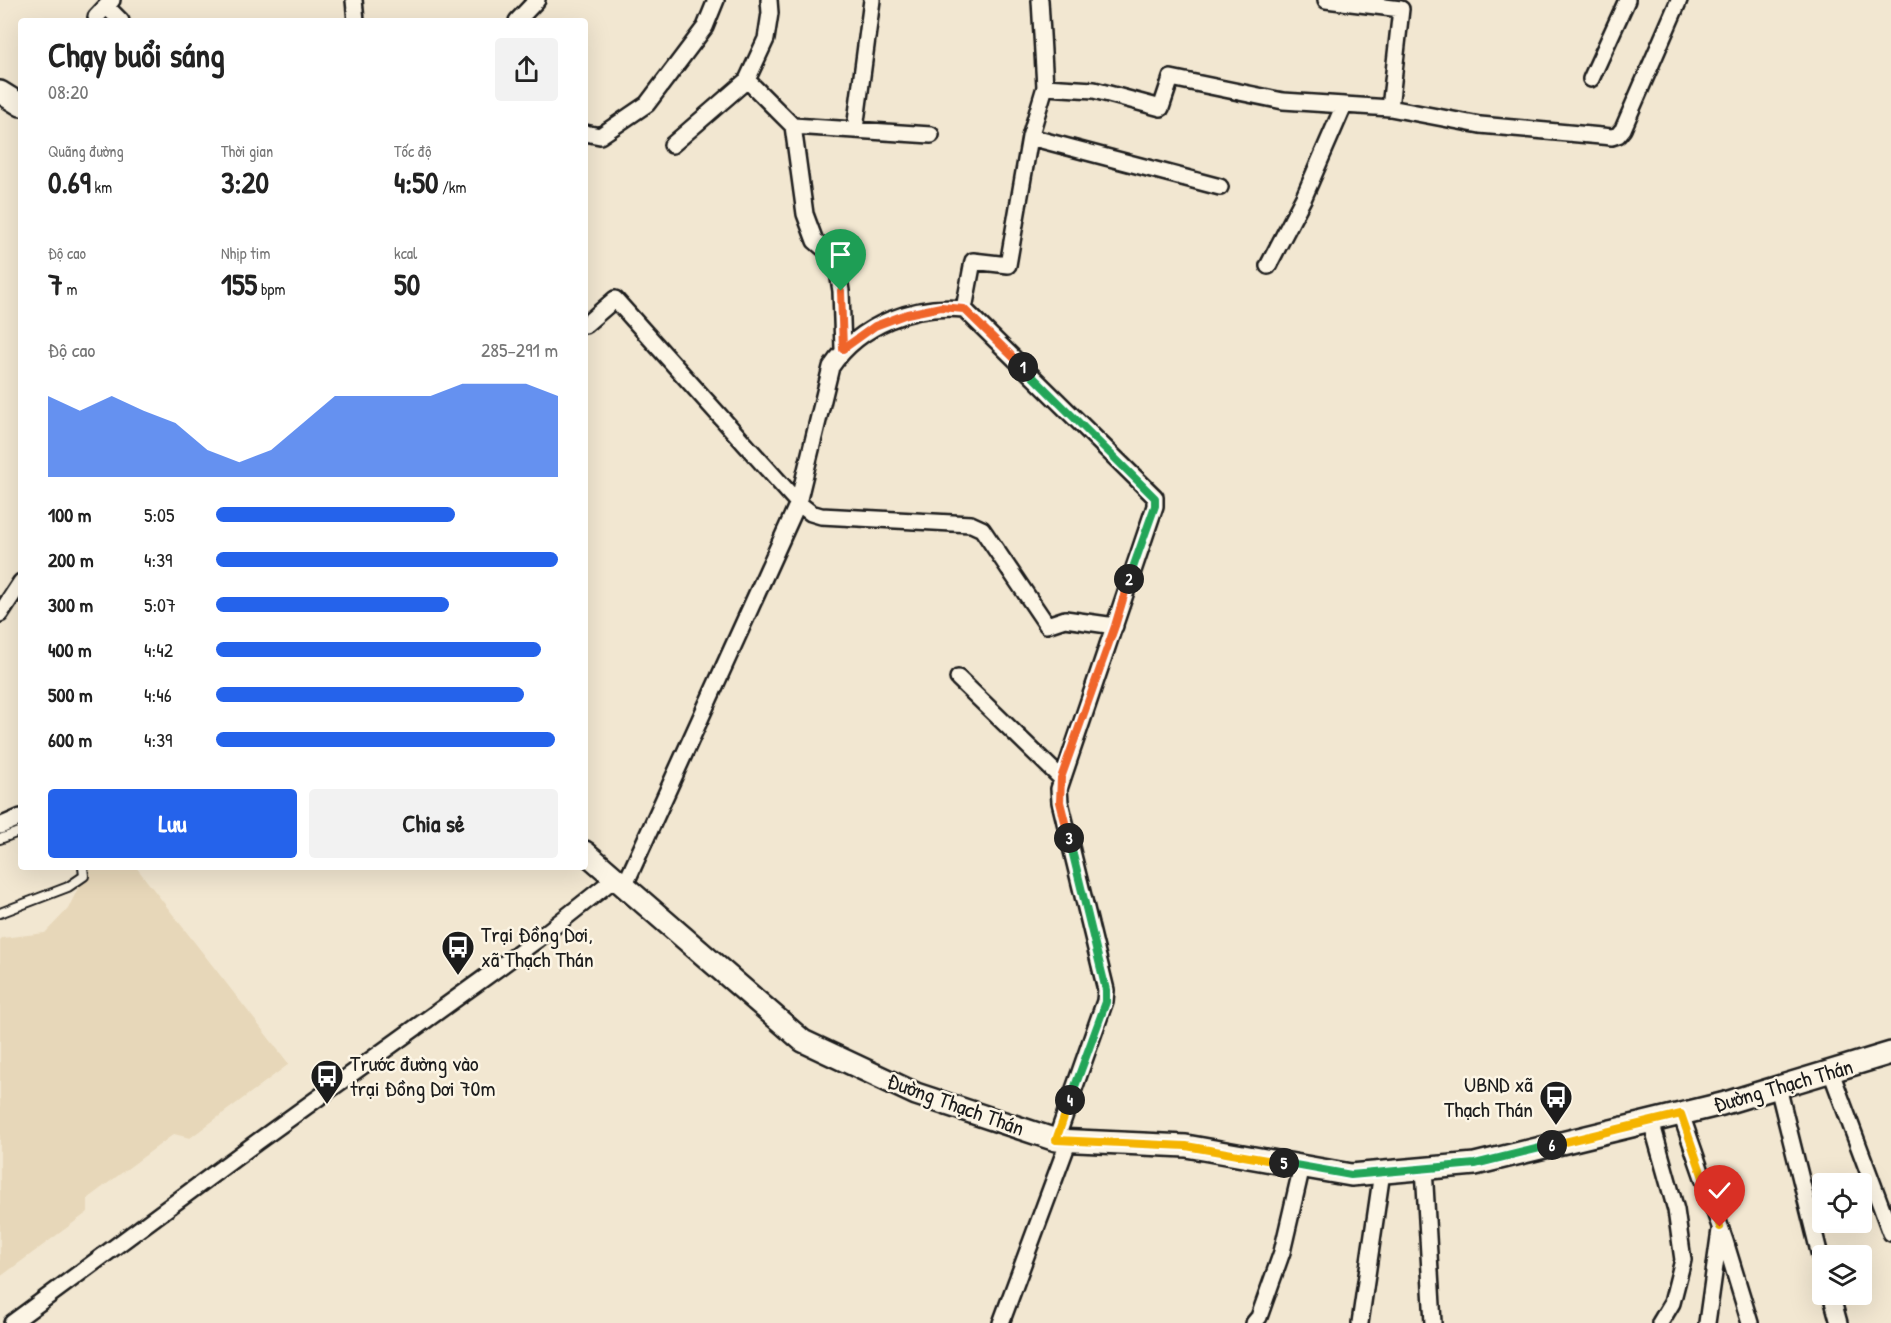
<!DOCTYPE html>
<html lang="vi">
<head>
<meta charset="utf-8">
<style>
	:root { --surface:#fff; --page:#f2f2f2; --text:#222; --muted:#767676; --accent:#2563eb }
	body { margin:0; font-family:"Patrick Hand",sans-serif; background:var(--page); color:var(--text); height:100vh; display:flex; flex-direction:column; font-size:22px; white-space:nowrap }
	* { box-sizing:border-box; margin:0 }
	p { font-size:20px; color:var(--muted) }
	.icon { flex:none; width:33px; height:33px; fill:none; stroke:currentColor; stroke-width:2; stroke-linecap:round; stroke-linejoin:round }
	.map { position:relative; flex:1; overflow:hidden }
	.side { position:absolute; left:18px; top:18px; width:570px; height:852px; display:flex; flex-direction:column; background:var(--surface); border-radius:6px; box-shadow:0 6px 24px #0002 }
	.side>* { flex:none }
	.tools { position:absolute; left:1812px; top:1173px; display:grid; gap:12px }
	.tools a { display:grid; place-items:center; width:60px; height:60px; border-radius:6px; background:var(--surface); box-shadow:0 6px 24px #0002; font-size:30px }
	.pin { position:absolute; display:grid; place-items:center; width:51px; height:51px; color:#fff; margin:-62px -26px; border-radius:50% 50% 50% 0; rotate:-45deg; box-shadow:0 0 6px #0007 }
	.pin .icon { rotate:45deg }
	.km { position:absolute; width:30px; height:30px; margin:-15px; border-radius:50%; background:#222; color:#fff; font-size:16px; line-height:30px; text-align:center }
	.round { display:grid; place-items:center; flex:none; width:63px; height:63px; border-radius:6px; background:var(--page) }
	.headline { display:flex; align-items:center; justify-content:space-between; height:102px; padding:0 30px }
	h1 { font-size:33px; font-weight:800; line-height:45px }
	.stats { display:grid; grid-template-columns:repeat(3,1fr); gap:9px; height:102px; padding:6px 30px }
	.stats div { display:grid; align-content:center }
	.stats b { font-size:30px; font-weight:800 }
	.stats small { font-size:16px; font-weight:400 }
	.stats p { font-size:16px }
	.chart { height:168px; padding:12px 30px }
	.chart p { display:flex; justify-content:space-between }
	.chart svg { width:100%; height:108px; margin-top:6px; fill:var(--accent); opacity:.7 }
	.action { display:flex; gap:12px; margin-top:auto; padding:12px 30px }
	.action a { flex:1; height:69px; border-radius:6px; background:var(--accent); color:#fff; font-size:24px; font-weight:800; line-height:69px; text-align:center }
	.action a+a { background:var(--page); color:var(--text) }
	ul { padding:0 30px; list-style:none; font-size:20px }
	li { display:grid; grid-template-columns:96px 72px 1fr; align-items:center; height:45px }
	li i { height:15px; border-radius:8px; background:var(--accent) }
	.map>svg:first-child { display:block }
	.built { fill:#e7d7b9 }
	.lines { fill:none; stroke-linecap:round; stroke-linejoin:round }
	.lane-casing { stroke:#1c1c1c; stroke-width:12 }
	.street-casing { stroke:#1c1c1c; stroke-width:20 }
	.secondary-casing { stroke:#1c1c1c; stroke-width:26 }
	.lane { stroke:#fcf5e5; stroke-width:8 }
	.street { stroke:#fcf5e5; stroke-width:15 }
	.secondary { stroke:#fcf5e5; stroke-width:21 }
	.split-1-casing { stroke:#fff; stroke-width:12 }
	.split-2-casing { stroke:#fff; stroke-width:12 }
	.split-3-casing { stroke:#fff; stroke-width:12 }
	.split-4-casing { stroke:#fff; stroke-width:12 }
	.split-5-casing { stroke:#fff; stroke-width:12 }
	.split-6-casing { stroke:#fff; stroke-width:12 }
	.split-7-casing { stroke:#fff; stroke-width:12 }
	.split-1 { stroke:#f0652b; stroke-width:8 }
	.split-2 { stroke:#22a559; stroke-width:8 }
	.split-3 { stroke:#f0652b; stroke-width:8 }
	.split-4 { stroke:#22a559; stroke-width:8 }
	.split-5 { stroke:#f5b400; stroke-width:8 }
	.split-6 { stroke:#22a559; stroke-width:8 }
	.split-7 { stroke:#f5b400; stroke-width:8 }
	.labels { text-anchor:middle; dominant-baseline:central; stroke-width:5; stroke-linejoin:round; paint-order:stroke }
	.poi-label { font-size:22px; fill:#1c1c1c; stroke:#fcf5e5; text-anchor:start }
	.street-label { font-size:22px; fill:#1c1c1c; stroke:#fcf5e5 }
</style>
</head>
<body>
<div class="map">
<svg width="1891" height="1323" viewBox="0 0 1891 1323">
	<rect width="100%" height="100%" fill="#f2e7d1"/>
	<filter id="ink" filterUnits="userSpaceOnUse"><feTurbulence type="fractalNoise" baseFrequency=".0167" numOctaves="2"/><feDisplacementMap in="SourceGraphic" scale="12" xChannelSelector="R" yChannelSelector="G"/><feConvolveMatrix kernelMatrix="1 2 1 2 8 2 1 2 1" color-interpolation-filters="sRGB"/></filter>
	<g filter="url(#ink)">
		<path class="built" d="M88 867H136L289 1064 190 1138 174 1134 88 1198V1212L0 1277V940L2 938 45 933 68 909Z"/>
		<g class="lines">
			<defs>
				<path id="lane" d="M0 839 21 831
					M0 913 68 887 84 876 83 867"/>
				<path id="street" d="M354 0 356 21
					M1040 0 1045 87 1094 90 1161 108 1171 78 1283 101 1390 108 1480 125 1612 137 1618 135 1623 129 1679 0
					M1326 0 1401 9 1390 108
					M106 6 121 21
					M96 17 112 0
					M517 21 537 0
					M1591 79 1627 0
					M747 80 793 126
					M1045 87 1030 137 1220 187
					M855 129 872 0
					M585 133 600 136 647 104 705 27 716 0
					M672 145 747 80 766 39 770 13 769 0
					M1268 266 1304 197 1344 105
					M964 309 973 261 1008 265 1030 137
					M585 325 615 299 798 503 811 513 821 516 971 524 982 529 1047 625 1065 619 1115 626
					M843 349 841 291 836 259 815 241 805 214 793 126 931 135
					M0 614 21 582
					M958 678 1061 778
					M0 826 21 817
					M624 887 798 503 831 367C860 324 914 304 964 309L1155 497V506L1059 789 1060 802 1106 990 1105 1001 1056 1140
					M1831 1072 1891 1233
					M1778 1087 1822 1264
					M1681 1114 1725 1241 1750 1323
					M1651 1121 1676 1210 1683 1260 1672 1303 1660 1323
					M1424 1168 1433 1323
					M1831 1294 1839 1323
					M12 1323 257 1142 537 940 614 879
					M1001 1323 1069 1140
					M1254 1323 1259 1317 1282 1252 1302 1166
					M1360 1323 1382 1172
					M1707 1323 1720 1230"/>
				<path id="secondary" d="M0 92 21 105
					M585 852 803 1041 916 1094 1056 1140 1186 1146 1351 1175 1475 1164 1722 1104 1891 1053"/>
			</defs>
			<use href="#lane" class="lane-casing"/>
			<use href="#street" class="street-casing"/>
			<use href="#secondary" class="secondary-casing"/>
			<use href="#lane" class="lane"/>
			<use href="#street" class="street"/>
			<use href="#secondary" class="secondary"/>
		</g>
	</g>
	<g class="lines" filter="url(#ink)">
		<defs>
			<path id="split-1" d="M841 291 843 349 875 326 907 314 941 307 964 309 1023 367"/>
			<path id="split-2" d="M1023 367 1155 498V506L1129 579"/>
			<path id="split-3" d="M1069 838 1060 802 1061 778 1115 626 1129 579"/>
			<path id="split-4" d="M1069 838 1106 990V1002L1070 1100"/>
			<path id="split-5" d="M1070 1100 1056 1140 1186 1146 1284 1163"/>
			<path id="split-6" d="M1284 1163 1351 1175 1475 1164 1552 1145"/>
			<path id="split-7" d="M1552 1145 1681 1114 1720 1227"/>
		</defs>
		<use href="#split-1" class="split-1-casing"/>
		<use href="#split-2" class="split-2-casing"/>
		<use href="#split-3" class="split-3-casing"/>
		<use href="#split-4" class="split-4-casing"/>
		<use href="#split-5" class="split-5-casing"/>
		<use href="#split-6" class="split-6-casing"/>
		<use href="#split-7" class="split-7-casing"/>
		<use href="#split-1" class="split-1"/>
		<use href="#split-2" class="split-2"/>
		<use href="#split-3" class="split-3"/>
		<use href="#split-4" class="split-4"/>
		<use href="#split-5" class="split-5"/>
		<use href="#split-6" class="split-6"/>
		<use href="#split-7" class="split-7"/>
	</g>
	<defs>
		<symbol id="bus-pin" viewBox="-11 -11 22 30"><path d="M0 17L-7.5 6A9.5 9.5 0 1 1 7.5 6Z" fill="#1c1c1c" stroke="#fcf5e5"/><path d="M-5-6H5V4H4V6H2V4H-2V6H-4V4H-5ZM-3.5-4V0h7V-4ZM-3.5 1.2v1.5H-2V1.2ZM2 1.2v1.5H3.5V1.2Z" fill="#fff"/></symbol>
	</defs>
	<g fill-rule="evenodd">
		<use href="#bus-pin" x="439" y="928" width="38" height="52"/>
		<use href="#bus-pin" x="308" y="1057" width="38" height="52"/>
		<use href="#bus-pin" x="1537" y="1078" width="38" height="52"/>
	</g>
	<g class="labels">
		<g class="poi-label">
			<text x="481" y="934">Trại Đồng Dơi,<tspan x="481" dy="25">xã Thạch Thán</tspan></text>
			<text x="350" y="1063">Trước đường vào<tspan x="350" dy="25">trại Đồng Dơi 70m</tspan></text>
			<text x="1533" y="1084" text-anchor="end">UBND xã<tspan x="1533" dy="25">Thạch Thán</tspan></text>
		</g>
		<g class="street-label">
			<text transform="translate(1783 1085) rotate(-16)">Đường Thạch Thán</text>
			<text transform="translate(956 1104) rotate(20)">Đường Thạch Thán</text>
		</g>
	</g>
</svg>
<div class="tools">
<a><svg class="icon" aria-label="locate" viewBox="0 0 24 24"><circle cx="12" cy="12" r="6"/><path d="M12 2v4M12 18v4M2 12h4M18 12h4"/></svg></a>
<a><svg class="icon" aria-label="layers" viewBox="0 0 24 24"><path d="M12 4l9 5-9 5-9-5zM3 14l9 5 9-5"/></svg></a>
</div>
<div class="pin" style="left:841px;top:291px;background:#1e9e55"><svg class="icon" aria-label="arrive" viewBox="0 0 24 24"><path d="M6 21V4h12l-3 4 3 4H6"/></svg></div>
<div class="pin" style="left:1720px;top:1227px;background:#d93025"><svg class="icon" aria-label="check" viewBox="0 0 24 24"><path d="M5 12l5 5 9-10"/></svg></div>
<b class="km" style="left:1023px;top:367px">1</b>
<b class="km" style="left:1129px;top:579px">2</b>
<b class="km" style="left:1069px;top:838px">3</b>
<b class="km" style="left:1070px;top:1100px">4</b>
<b class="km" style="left:1284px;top:1163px">5</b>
<b class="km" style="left:1552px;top:1145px">6</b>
<section class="side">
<div class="headline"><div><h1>Chạy buổi sáng</h1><p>08:20</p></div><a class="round"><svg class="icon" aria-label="share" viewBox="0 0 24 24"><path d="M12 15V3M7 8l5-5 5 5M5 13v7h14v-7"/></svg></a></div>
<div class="stats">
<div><p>Quãng đường</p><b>0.69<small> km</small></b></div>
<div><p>Thời gian</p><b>3:20</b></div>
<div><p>Tốc độ</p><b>4:50<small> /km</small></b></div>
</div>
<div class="stats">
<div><p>Độ cao</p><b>7<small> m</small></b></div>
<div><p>Nhịp tim</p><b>155<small> bpm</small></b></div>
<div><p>kcal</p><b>50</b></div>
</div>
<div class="chart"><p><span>Độ cao</span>285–291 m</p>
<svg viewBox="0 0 160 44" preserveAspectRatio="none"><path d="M0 44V11L10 17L20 11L30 17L40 22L50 33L60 38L70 33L80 22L90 11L100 11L110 11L120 11L130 6L140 6L150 6L160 11V44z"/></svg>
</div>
<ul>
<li><b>100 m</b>5:05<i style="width:70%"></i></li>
<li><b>200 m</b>4:39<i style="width:100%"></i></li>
<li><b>300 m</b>5:07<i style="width:68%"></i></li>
<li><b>400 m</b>4:42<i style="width:95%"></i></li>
<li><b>500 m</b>4:46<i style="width:90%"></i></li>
<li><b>600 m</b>4:39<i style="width:99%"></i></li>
</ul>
<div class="action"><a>Lưu</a><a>Chia sẻ</a></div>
</section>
</div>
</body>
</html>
